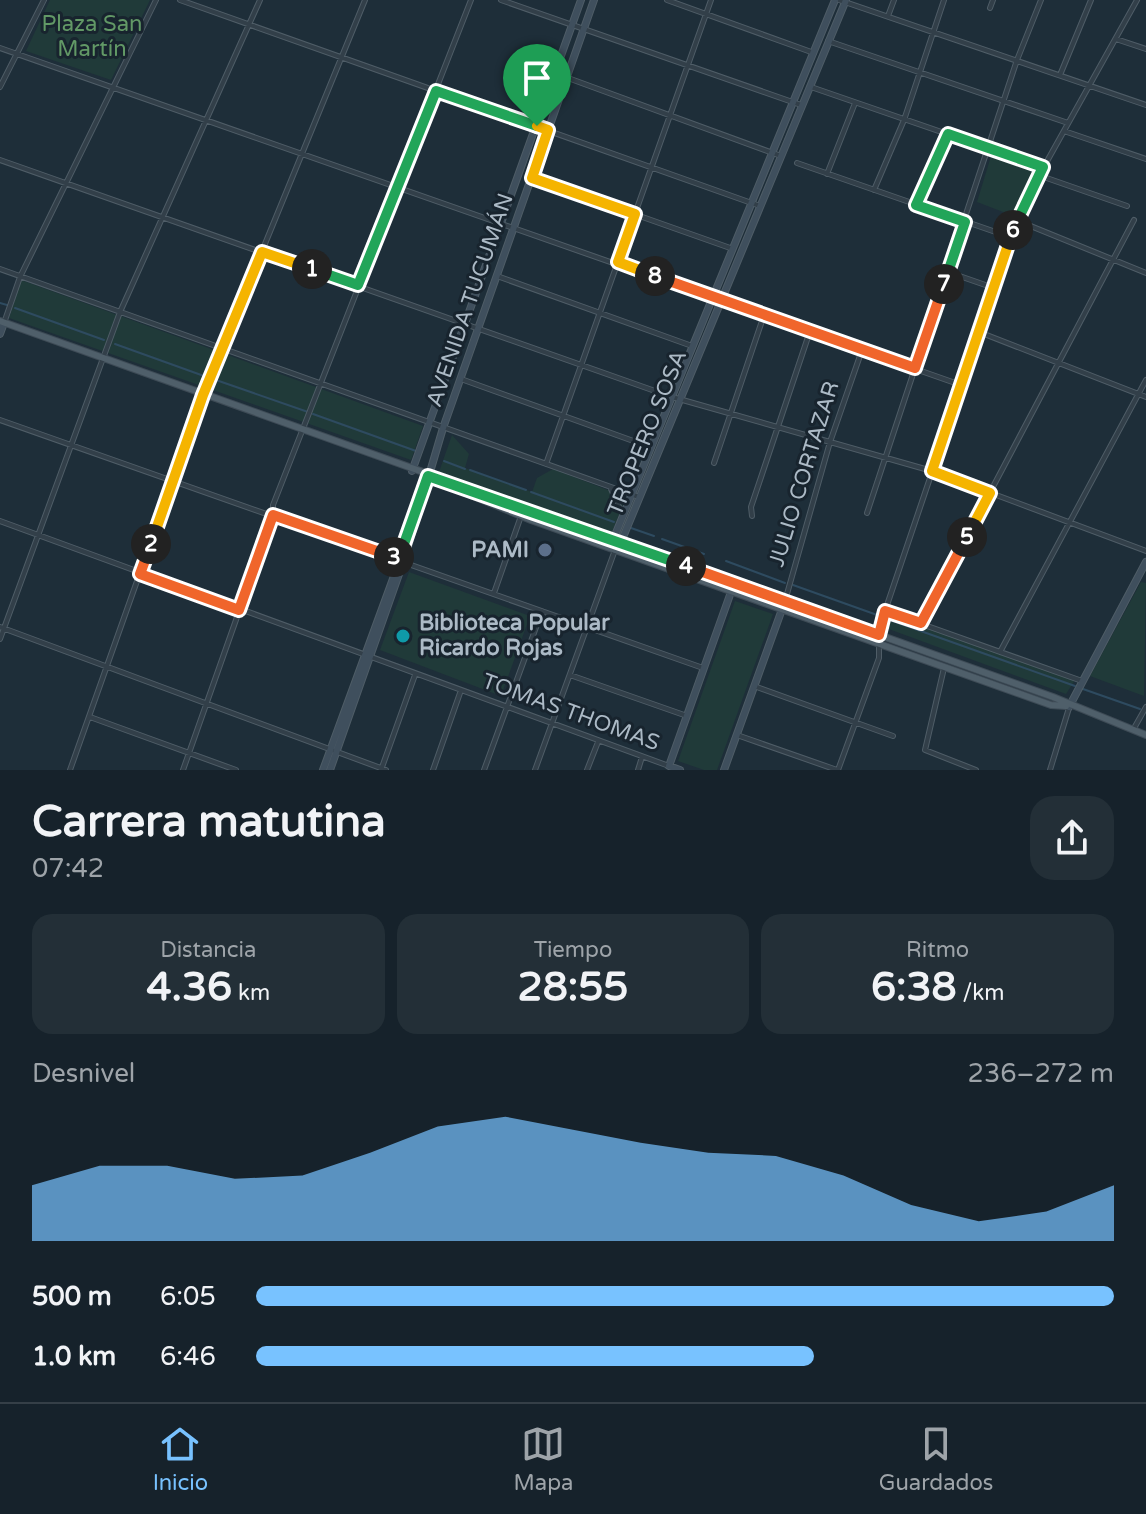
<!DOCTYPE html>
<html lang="es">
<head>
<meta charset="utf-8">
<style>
	:root { --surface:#16222b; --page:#232f37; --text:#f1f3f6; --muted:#9ea4a9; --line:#353f47; --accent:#78c2ff }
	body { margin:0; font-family:"Varela Round",sans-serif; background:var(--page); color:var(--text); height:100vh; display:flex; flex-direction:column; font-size:30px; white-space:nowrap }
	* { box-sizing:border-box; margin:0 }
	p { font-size:26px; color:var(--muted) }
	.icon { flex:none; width:44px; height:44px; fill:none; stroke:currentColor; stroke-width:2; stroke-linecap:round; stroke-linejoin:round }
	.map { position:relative; height:770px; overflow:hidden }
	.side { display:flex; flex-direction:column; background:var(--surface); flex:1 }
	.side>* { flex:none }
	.pin { position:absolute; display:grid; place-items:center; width:68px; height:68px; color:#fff; margin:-82px -34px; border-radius:50% 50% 50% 0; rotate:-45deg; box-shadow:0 0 8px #0007 }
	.pin .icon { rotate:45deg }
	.km { position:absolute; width:40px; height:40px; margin:-20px; border-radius:50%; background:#222; color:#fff; font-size:22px; line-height:40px; text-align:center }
	.round { display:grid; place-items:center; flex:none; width:84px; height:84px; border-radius:24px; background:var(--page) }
	.summary { display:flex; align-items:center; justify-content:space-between; height:136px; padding:0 32px }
	h1 { font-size:44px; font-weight:700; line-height:60px }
	.figures { display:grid; grid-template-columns:repeat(3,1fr); gap:12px; height:136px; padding:8px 32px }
	.figures div { display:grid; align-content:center; border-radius:20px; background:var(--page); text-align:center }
	.figures b { font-size:40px; font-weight:700 }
	.figures small { font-size:22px; font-weight:400 }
	.figures p { font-size:22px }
	.chart { height:224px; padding:16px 32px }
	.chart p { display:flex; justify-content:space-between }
	.chart svg { width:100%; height:144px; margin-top:8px; fill:var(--accent); opacity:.7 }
	ul { padding:0 32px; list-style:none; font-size:26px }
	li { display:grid; grid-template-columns:128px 96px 1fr; align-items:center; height:60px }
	li i { height:20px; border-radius:10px; background:var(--accent) }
	.tab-bar { display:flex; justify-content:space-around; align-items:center; height:112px; border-top:2px solid var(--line); background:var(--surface); font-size:22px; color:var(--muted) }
	.tab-bar a { display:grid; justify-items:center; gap:4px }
	.tab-bar .active { color:var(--accent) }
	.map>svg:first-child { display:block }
	.green { fill:#203a39 }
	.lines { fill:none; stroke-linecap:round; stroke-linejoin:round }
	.stream { stroke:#2e4b60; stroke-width:2 }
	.street-casing { stroke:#4f5d67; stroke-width:6 }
	.secondary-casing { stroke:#4f5d67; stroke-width:8 }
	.primary-casing { stroke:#3e4b56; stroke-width:8 }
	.street { stroke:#323f49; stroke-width:4 }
	.secondary { stroke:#3f4f5d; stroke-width:6 }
	.primary { stroke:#4f5f6a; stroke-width:6 }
	.split-1-casing { stroke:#fff; stroke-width:16 }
	.split-2-casing { stroke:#fff; stroke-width:16 }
	.split-3-casing { stroke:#fff; stroke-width:16 }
	.split-4-casing { stroke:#fff; stroke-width:16 }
	.split-5-casing { stroke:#fff; stroke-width:16 }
	.split-6-casing { stroke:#fff; stroke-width:16 }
	.split-7-casing { stroke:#fff; stroke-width:16 }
	.split-8-casing { stroke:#fff; stroke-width:16 }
	.split-9-casing { stroke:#fff; stroke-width:16 }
	.split-1 { stroke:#22a559; stroke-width:10 }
	.split-2 { stroke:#f5b400; stroke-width:10 }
	.split-3 { stroke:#f0652b; stroke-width:10 }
	.split-4 { stroke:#22a559; stroke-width:10 }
	.split-5 { stroke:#f0652b; stroke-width:10 }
	.split-6 { stroke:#f5b400; stroke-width:10 }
	.split-7 { stroke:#22a559; stroke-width:10 }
	.split-8 { stroke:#f0652b; stroke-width:10 }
	.split-9 { stroke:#f5b400; stroke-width:10 }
	.service-dot { fill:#5c6f8a; stroke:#18242e; stroke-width:3 }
	.culture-dot { fill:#0f9aa8; stroke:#18242e; stroke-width:3 }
	.labels { text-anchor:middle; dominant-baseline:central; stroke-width:6; stroke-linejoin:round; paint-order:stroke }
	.park-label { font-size:22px; fill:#629966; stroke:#18242e }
	.street-label { font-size:22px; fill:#acbac6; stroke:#18242e }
	.poi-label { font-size:22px; font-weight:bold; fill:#acbac6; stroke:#18242e; text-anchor:end }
</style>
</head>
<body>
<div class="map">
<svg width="1146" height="770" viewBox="0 0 1146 770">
	<rect width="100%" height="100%" fill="#1e2e39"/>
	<path class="green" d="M50 0H150L111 80 26 51Z
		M992 153 1036 169 1011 215 977 202Z
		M21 280 423 426 411 460 9 318Z
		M452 435 469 454 465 468 532 492 537 478 553 469 626 497 612 532 439 472Z
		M409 572 530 616 501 696 380 650Z
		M1141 582 1146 583 1144 696 1090 676Z
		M735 601 773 614 717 770H704L678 761Z
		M889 615 1075 680 1066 694 886 628Z"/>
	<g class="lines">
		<path class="stream" d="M0 303 7 305
			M15 308 104 340
			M115 344 204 376
			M216 380 308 412
			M313 414 416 451
			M444 461 465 469
			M470 470 526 490
			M531 492 614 522
			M631 528 654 536
			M662 539 704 554
			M726 561 785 583
			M793 585 880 616
			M887 619 1075 686
			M1083 689 1140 709"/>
		<defs>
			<path id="street" d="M180 0 760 206
				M501 0 801 105
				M667 0 814 53
				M839 0 1146 105
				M990 8 993 0
				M888 16 894 0
				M1116 39 1146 49
				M828 41 1068 123
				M0 48 961 385
				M1060 75 1091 0
				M568 78 781 156
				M0 87 44 0
				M811 87 1043 167
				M1064 131 1146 159
				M0 160 672 397 932 471 1146 551
				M797 163 1010 237
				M827 174 855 103
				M1038 175 1127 206
				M532 178 733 249
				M874 190 904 120 944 0
				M916 205 948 134
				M1016 220 1146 273
				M0 269 639 497
				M948 272 994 288
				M497 276 692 346
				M4 323 20 277 156 0
				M979 332 1146 397
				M461 379 650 447
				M0 420 703 668
				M714 463 764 315
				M546 464 711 0
				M611 489 622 513
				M867 513 1017 60 1041 0
				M752 516 751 507 810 331
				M0 521 669 766
				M494 593 521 516
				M785 601 830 442 862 350
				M885 611 1082 681
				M921 623 1134 220
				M0 627 386 770
				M0 639 120 312 260 0
				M1000 652 1146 380
				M944 668 925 750 976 770
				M570 675 687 716
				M754 686 893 736
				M90 717 236 770
				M1133 730 1146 707
				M737 735 837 770
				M70 770 203 395 365 0
				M183 770 273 515V505L471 0
				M381 770 415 675
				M433 770 460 693
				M484 770 542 611
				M535 770 615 550
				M587 770 598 742
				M638 770 642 757
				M838 770 879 658V635L885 611 1022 206 1137 0
				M1050 770 1069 708"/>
			<path id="secondary" d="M0 334 4 323
				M412 471 581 0
				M615 550 621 542 846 0
				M615 550 613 540 835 0
				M1069 707 1146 562
				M323 770 405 546
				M330 770 404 560 443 428 594 0
				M680 770 669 766 731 592
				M724 770 785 601"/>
			<path id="primary" d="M0 321 1053 697 1146 735
				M437 481 531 520 1051 705 1066 706"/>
		</defs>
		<use href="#street" class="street-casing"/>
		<use href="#secondary" class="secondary-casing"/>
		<use href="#primary" class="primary-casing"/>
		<use href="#street" class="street"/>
		<use href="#secondary" class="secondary"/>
		<use href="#primary" class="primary"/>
	</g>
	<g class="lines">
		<defs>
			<path id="split-1" d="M312 269 358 285 436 91 537 126"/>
			<path id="split-2" d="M151 544 203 395 262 252 312 269"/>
			<path id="split-3" d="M151 544 140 574 239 610 273 515 394 557"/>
			<path id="split-4" d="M394 557 399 558 428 476 686 566"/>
			<path id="split-5" d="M686 566 879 635 885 611 921 623 967 537"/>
			<path id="split-6" d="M967 537 990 493 932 471 1013 230"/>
			<path id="split-7" d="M944 284 965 222 916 205 948 134 1043 167 1013 230"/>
			<path id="split-8" d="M655 276 915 368 944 284"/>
			<path id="split-9" d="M537 126 548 130 532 178 635 214 618 262 655 276"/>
		</defs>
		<use href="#split-1" class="split-1-casing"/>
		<use href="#split-2" class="split-2-casing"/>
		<use href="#split-3" class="split-3-casing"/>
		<use href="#split-4" class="split-4-casing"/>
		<use href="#split-5" class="split-5-casing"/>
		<use href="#split-6" class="split-6-casing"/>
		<use href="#split-7" class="split-7-casing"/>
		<use href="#split-8" class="split-8-casing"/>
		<use href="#split-9" class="split-9-casing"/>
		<use href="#split-1" class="split-1"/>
		<use href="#split-2" class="split-2"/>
		<use href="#split-3" class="split-3"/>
		<use href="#split-4" class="split-4"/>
		<use href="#split-5" class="split-5"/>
		<use href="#split-6" class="split-6"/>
		<use href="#split-7" class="split-7"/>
		<use href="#split-8" class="split-8"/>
		<use href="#split-9" class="split-9"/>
	</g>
	<circle class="service-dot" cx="545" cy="550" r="8"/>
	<circle class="culture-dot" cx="403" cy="636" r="8"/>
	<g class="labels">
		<g class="park-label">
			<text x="92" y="24">Plaza San<tspan x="92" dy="25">Martín</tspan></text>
		</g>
		<g class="street-label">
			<text transform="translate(470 300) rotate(-71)">AVENIDA TUCUMÁN</text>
			<text transform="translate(647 433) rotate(-68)">TROPERO SOSA</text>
			<text transform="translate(804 474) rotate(-73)">JULIO CORTAZAR</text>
			<text transform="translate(571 712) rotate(20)">TOMAS THOMAS</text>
		</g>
		<g class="poi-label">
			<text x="529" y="550">PAMI</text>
			<text x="419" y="623" text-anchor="start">Biblioteca Popular<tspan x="419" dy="25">Ricardo Rojas</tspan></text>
		</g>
	</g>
</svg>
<div class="pin" style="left:537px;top:126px;background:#1e9e55"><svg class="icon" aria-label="arrive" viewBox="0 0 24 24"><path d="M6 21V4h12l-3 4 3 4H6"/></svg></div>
<b class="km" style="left:312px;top:269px">1</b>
<b class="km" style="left:151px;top:544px">2</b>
<b class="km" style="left:394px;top:557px">3</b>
<b class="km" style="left:686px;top:566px">4</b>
<b class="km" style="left:967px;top:537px">5</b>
<b class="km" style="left:1013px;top:230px">6</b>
<b class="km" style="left:944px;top:284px">7</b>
<b class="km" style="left:655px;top:276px">8</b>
</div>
<section class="side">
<div class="summary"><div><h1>Carrera matutina</h1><p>07:42</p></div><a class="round"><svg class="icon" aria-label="share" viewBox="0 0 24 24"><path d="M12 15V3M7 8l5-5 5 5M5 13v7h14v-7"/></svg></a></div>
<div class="figures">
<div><p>Distancia</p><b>4.36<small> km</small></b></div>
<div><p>Tiempo</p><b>28:55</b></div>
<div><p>Ritmo</p><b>6:38<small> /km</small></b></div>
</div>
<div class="chart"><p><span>Desnivel</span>236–272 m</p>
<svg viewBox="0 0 160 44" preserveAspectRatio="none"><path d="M0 44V27L10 21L20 21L30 25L40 24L50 17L60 9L70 6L80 10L90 14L100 17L110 18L120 24L130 33L140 38L150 35L160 27V44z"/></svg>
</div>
<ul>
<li><b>500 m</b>6:05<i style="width:100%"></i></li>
<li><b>1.0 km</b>6:46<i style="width:65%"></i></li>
</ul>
</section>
<nav class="tab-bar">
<a class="active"><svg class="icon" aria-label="home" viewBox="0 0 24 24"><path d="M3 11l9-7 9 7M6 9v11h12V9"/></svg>Inicio</a>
<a><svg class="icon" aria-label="map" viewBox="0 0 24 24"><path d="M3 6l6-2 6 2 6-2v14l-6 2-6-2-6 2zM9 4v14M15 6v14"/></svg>Mapa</a>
<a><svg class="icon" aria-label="saved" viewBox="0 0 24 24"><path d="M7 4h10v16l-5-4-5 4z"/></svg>Guardados</a>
</nav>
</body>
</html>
